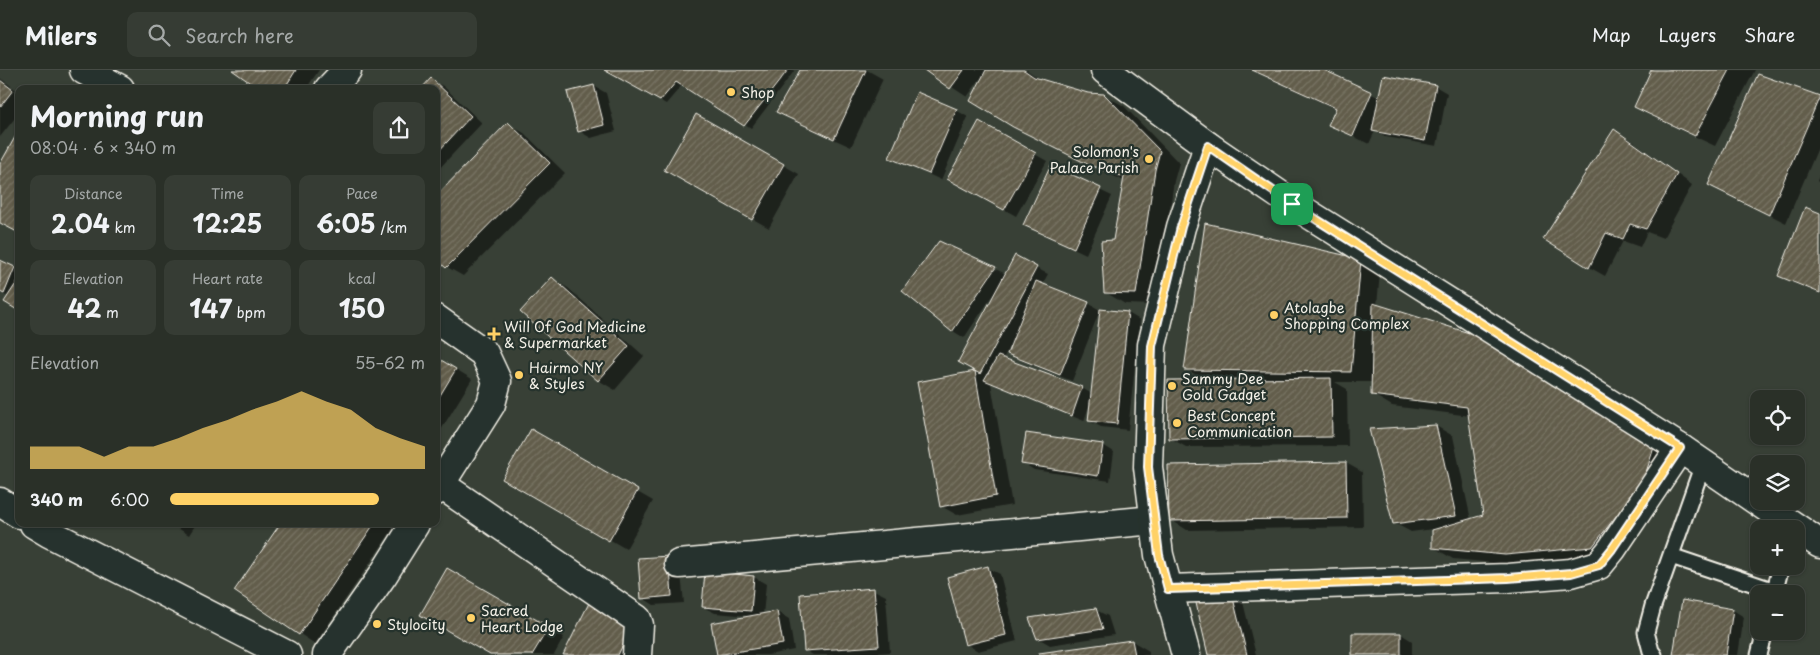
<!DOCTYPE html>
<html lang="en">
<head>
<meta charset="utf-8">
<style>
	:root { --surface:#2a3028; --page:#363c34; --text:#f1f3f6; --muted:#a5a9a8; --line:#464b45; --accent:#ffd166 }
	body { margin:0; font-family:"Playpen Sans",sans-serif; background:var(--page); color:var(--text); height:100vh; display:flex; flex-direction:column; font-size:19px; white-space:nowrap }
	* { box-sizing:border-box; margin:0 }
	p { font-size:16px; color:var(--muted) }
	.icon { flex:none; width:28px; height:28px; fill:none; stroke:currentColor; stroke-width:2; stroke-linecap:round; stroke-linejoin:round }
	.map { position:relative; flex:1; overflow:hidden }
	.drawer { position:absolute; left:15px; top:15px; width:425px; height:442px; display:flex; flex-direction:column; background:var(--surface); border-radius:10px; box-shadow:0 1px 4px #0004,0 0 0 1px var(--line) }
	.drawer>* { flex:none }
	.buttons { position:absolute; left:1750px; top:320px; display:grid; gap:10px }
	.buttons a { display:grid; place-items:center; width:55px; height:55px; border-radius:10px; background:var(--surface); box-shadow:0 1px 4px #0004,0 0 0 1px var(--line); font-size:25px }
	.pin { position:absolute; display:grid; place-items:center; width:42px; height:42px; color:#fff; margin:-21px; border-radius:10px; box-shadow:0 2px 8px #0006 }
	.round { display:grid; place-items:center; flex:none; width:52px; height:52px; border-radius:10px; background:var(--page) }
	.summary { display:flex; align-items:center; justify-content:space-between; height:85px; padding:0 15px }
	h1 { font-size:28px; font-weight:700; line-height:38px }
	.metrics { display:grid; grid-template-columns:repeat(3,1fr); gap:8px; height:85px; padding:5px 15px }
	.metrics div { display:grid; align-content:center; border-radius:10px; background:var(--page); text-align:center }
	.metrics b { font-size:25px; font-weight:700 }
	.metrics small { font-size:14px; font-weight:400 }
	.metrics p { font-size:14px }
	.chart { height:140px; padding:10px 15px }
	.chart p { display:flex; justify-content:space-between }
	.chart svg { width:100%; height:90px; margin-top:5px; fill:var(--accent); opacity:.7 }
	ul { padding:0 15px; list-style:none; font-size:16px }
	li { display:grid; grid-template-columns:80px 60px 1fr; align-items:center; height:38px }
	li i { height:12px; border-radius:6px; background:var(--accent) }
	header { display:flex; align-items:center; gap:30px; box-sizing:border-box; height:70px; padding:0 25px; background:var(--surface); border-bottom:1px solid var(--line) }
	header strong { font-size:24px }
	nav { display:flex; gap:28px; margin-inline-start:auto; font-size:18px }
	.search { width:350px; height:45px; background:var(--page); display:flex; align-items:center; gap:12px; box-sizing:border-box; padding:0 18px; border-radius:10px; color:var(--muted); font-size:19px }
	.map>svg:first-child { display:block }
	.shadow { fill:#0007 }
	.building { fill:url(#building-hatch); stroke:#f4f1e8 }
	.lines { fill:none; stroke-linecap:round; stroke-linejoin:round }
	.service-casing { stroke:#f4f1e8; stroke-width:19 }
	.minor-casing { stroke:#f4f1e8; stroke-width:31 }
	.tertiary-casing { stroke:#f4f1e8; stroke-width:31 }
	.secondary-casing { stroke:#f4f1e8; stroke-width:31 }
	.service { stroke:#26332d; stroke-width:15 }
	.minor { stroke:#26332d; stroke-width:28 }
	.tertiary { stroke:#26332d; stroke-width:28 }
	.secondary { stroke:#26332d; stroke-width:28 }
	.route-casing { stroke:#fff; stroke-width:10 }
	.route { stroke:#ffd166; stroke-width:6 }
	.poi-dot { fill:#ffd166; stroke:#26332d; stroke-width:2 }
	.labels { text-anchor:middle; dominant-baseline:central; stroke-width:4.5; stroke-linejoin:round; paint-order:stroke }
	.poi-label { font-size:14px; fill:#f4f1e8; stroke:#26332d; text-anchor:start }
</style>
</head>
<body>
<header>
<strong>Milers</strong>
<div class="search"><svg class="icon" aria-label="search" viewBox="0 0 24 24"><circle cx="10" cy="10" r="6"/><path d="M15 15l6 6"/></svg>Search here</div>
<nav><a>Map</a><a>Layers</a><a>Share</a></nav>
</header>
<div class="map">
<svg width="1820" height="585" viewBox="0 0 1820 585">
	<defs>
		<pattern id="building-hatch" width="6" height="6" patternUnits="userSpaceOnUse" patternTransform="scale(1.25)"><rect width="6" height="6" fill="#625d4b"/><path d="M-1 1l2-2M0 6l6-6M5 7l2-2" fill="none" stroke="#797565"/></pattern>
	</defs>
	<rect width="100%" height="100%" fill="#384036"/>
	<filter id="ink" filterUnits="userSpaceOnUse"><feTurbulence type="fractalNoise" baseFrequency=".02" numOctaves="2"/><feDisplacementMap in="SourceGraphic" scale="10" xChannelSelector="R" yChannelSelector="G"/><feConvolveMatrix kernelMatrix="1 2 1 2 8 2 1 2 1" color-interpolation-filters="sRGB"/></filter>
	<g filter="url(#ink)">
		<path class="shadow" d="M233 0H319L306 19H261Z
			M606 0H795L751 58 683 14 666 34Z
			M802 0H867L883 9 851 77 794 51 778 42Z
			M926 0H1027L1041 10 1088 24 1104 25 1124 36 1179 93 1174 111 1156 235 1125 234 1105 222 1124 111 1034 68 1013 56 980 9 967 27Z
			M1251 0H1321L1380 28 1435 16 1447 23 1437 76 1386 67 1375 61 1369 74 1330 55 1336 39Z
			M1652 0H1755L1715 76 1655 48 1635 37Z
			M1758 6 1820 27V73L1786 153 1710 115Z
			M0 8 19 22V43L0 67Z
			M431 10 443 16 482 53 436 102V19Z
			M594 16 606 23 616 61 591 68 579 61Z
			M956 40 968 47 941 110 891 87Z
			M696 46 799 104 769 158 666 100Z
			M980 53 1047 91 1016 146 949 108Z
			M508 54 524 63 565 103 463 206 447 197Z
			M1615 61 1631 70 1692 115 1663 168 1647 162 1640 177 1623 171 1605 206 1589 197Z
			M1051 97 1112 126 1086 184 1025 155Z
			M1820 104V113L1817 111Z
			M1820 144V224L1796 214 1779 205Z
			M939 173 1006 204 1036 198 1048 204 1042 215 1088 233 1100 240 1072 311 1020 290 1009 284 1011 278 1009 277 1003 289 1082 318 1092 324 1101 240 1128 243 1140 250 1128 360 1101 357 1089 351 1090 333 1084 351 991 313 1012 435 957 445 941 436 918 313 977 302 996 223 995 222 964 268 953 261 904 220Z
			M1360 190 1380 202 1377 236 1674 386 1612 488 1526 496 1453 489 1433 477V459L1411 462 1394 453 1436 356 1453 366 1471 450 1484 446 1470 346 1392 336 1372 324 1373 312H1335L1347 319 1348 376 1186 377 1170 368 1205 310 1186 299Z
			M0 192 19 200V239L9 227 0 223Z
			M552 209 568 218 644 286 615 320 598 310Z
			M436 287 472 309 436 368Z
			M531 361 653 431 626 479 504 408Z
			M1103 375 1114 382 1110 411 1034 400 1023 393Z
			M1346 393 1362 402 1363 457 1187 460 1171 450Z
			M171 454H196L189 465Z
			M281 454H392L395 456 315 574 236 521Z
			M680 494 684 533 654 535 643 528Z
			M988 498 1000 504 1017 571 978 581 966 574Z
			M447 500 564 567 554 585H492Z
			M706 502 754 507 766 514 763 545 777 542 789 549 794 580 768 585H718L713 554 750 546 715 543 703 537Z
			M874 520 886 526 890 582 848 585H813L806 581Z
			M1231 521 1242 528 1256 585H1209Z
			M589 535 638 585H564Z
			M1096 540 1108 546 1114 565 1050 575 1038 568Z
			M1733 540 1744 547 1738 585H1674Z
			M1401 564 1412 571V585H1353Z
			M1132 571 1149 581V585H1041Z"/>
		<path class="building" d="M232 0H296L284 19H259Z
			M604 0H788L744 56 676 12 660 31Z
			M800 0H866L834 69 776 42Z
			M924 0H964L950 19Z
			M986 0H1024L1034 7 1088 23 1104 24 1160 81 1155 100 1136 224 1104 223 1101 171 1113 170 1124 107 1089 95 1013 57 970 31Z
			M1252 0H1324L1372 22 1353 66 1328 55 1336 38Z
			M1651 0H1730L1695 66 1634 37Z
			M1758 4 1820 26 1769 145 1708 115Z
			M1383 5 1436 15 1425 71 1372 61Z
			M431 8 471 46 436 84V19H421Z
			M0 10 13 20 0 37Z
			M594 15 604 55 578 62 567 22Z
			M917 22 957 39 929 104 889 88Z
			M696 44 784 94 752 150 664 100Z
			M979 51 1036 83 1004 140 947 109Z
			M508 52 550 93 446 198 436 189V126Z
			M1614 59 1677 104 1646 159 1630 154 1623 169 1606 163 1589 198 1543 169Z
			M19 60V163L0 153V94Z
			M1051 95 1101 118 1074 178 1023 155Z
			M1805 137 1820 143V223L1778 206Z
			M1205 153 1361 189 1351 302 1184 300Z
			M939 171 996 197 952 262 902 221Z
			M1015 185 1037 197 980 304 958 292Z
			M0 190 15 197 4 224 0 222Z
			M552 207 629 276 598 311 520 242Z
			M19 209V241L4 232Z
			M1036 211 1089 232 1060 305 1007 284Z
			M1373 233 1482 267 1655 374 1643 412 1592 477 1505 485 1432 478V460L1483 445 1467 337 1371 325Z
			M1100 239 1128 242 1117 354 1088 351Z
			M998 286 1082 317 1072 346 984 310Z
			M436 287 456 299 436 332Z
			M975 301 996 426 940 437 917 312Z
			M1331 308 1332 367 1169 369 1168 310Z
			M1436 355 1456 446 1393 454 1369 359Z
			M531 359 638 420 609 471 502 409Z
			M1026 363 1103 374 1098 406 1021 394Z
			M1346 392 1347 448 1169 451 1168 395Z
			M280 454H374L299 565 234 521Z
			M669 486 672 526 641 529 638 488Z
			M988 496 1006 565 965 575 947 507Z
			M447 498 549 557 532 585H490L420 545Z
			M705 501 754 506 751 541 702 537Z
			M874 518 879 576 804 581 800 524Z
			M1193 520H1231L1247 585H1208Z
			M1682 530 1733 539 1726 585H1673Z
			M589 533 633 554 618 585H563Z
			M1096 538 1103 559 1037 569 1029 548Z
			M777 541 783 574 717 585 711 553Z
			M1352 563H1401V585H1352Z
			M1132 570 1135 585H1040L1039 583Z"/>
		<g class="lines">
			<defs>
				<path id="service" d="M1671 486 1775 521
					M1774 524 1781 496
					M1654 585 1651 581 1646 562 1653 536 1703 394
					M1759 585 1765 561"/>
				<path id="minor" d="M84 0 120 19
					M329 19 347 0
					M436 249 484 283 497 311 491 334 436 421
					M440 414 637 549 639 555 637 585
					M0 432 19 444
					M34 454 49 463 287 585
					M679 494 1154 450
					M1168 519 1508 508 1571 503 1599 495 1612 479 1680 378
					M327 585 383 505 415 454"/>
				<path id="tertiary" d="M1186 585 1159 485 1148 397 1152 275 1181 157 1208 76"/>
				<path id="secondary" d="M1105 0 1208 76 1293 134 1680 378 1820 474"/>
			</defs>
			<use href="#service" class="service-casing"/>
			<use href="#minor" class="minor-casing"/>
			<use href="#tertiary" class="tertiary-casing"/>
			<use href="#secondary" class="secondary-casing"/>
			<use href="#service" class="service"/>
			<use href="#minor" class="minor"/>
			<use href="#tertiary" class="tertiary"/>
			<use href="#secondary" class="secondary"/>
		</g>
	</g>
	<g class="lines" filter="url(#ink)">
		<defs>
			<path id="route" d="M1208 76 1292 134 1680 378 1612 479 1599 495 1571 503 1508 508 1168 519 1159 485 1148 397 1152 276 1181 157Z"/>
		</defs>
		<use href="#route" class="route-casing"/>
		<use href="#route" class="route"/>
	</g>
	<g class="poi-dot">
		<circle cx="731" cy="22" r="5"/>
		<circle cx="1149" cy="89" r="5"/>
		<circle cx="1274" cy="245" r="5"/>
		<path d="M491.5 256.5h5v5h5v5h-5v5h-5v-5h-5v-5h5z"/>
		<circle cx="519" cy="305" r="5"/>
		<circle cx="1172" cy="316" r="5"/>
		<circle cx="1177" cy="353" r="5"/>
		<circle cx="471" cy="548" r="5"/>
		<circle cx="377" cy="554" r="5"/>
	</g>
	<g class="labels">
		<g class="poi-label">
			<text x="741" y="22">Shop</text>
			<text x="1139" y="81" text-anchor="end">Solomon's<tspan x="1139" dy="16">Palace Parish</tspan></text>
			<text x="1284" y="237">Atolagbe<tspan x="1284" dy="16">Shopping Complex</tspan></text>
			<text x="504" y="256">Will Of God Medicine<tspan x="504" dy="16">&amp; Supermarket</tspan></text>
			<text x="529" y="297">Hairmo NY<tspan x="529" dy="16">&amp; Styles</tspan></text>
			<text x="1182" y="308">Sammy Dee<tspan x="1182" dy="16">Gold Gadget</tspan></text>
			<text x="1187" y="345">Best Concept<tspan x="1187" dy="16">Communication</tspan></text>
			<text x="481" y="540">Sacred<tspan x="481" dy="16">Heart Lodge</tspan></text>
			<text x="387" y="554">Stylocity</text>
		</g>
	</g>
</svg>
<div class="buttons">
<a><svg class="icon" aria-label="locate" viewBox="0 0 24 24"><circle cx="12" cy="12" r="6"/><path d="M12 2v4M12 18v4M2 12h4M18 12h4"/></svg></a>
<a><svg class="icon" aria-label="layers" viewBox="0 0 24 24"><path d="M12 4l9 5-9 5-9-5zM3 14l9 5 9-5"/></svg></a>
<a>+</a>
<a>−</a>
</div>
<div class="pin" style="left:1292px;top:134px;background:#1e9e55"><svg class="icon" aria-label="arrive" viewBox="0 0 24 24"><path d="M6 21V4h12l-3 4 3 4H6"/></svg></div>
<section class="drawer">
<div class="summary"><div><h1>Morning run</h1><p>08:04 · 6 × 340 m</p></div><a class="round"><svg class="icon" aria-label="share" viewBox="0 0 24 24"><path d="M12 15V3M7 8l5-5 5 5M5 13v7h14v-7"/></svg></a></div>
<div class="metrics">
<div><p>Distance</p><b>2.04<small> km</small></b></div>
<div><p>Time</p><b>12:25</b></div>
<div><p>Pace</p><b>6:05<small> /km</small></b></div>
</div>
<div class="metrics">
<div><p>Elevation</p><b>42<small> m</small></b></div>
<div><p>Heart rate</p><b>147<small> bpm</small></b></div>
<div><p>kcal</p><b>150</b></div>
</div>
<div class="chart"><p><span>Elevation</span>55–62 m</p>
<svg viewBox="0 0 160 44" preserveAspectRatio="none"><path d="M0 44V33L10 33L20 33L30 38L40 33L50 33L60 29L70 24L80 20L90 15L100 11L110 6L120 11L130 15L140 24L150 29L160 33V44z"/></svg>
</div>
<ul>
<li><b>340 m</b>6:00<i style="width:82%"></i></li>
</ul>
</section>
</div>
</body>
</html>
